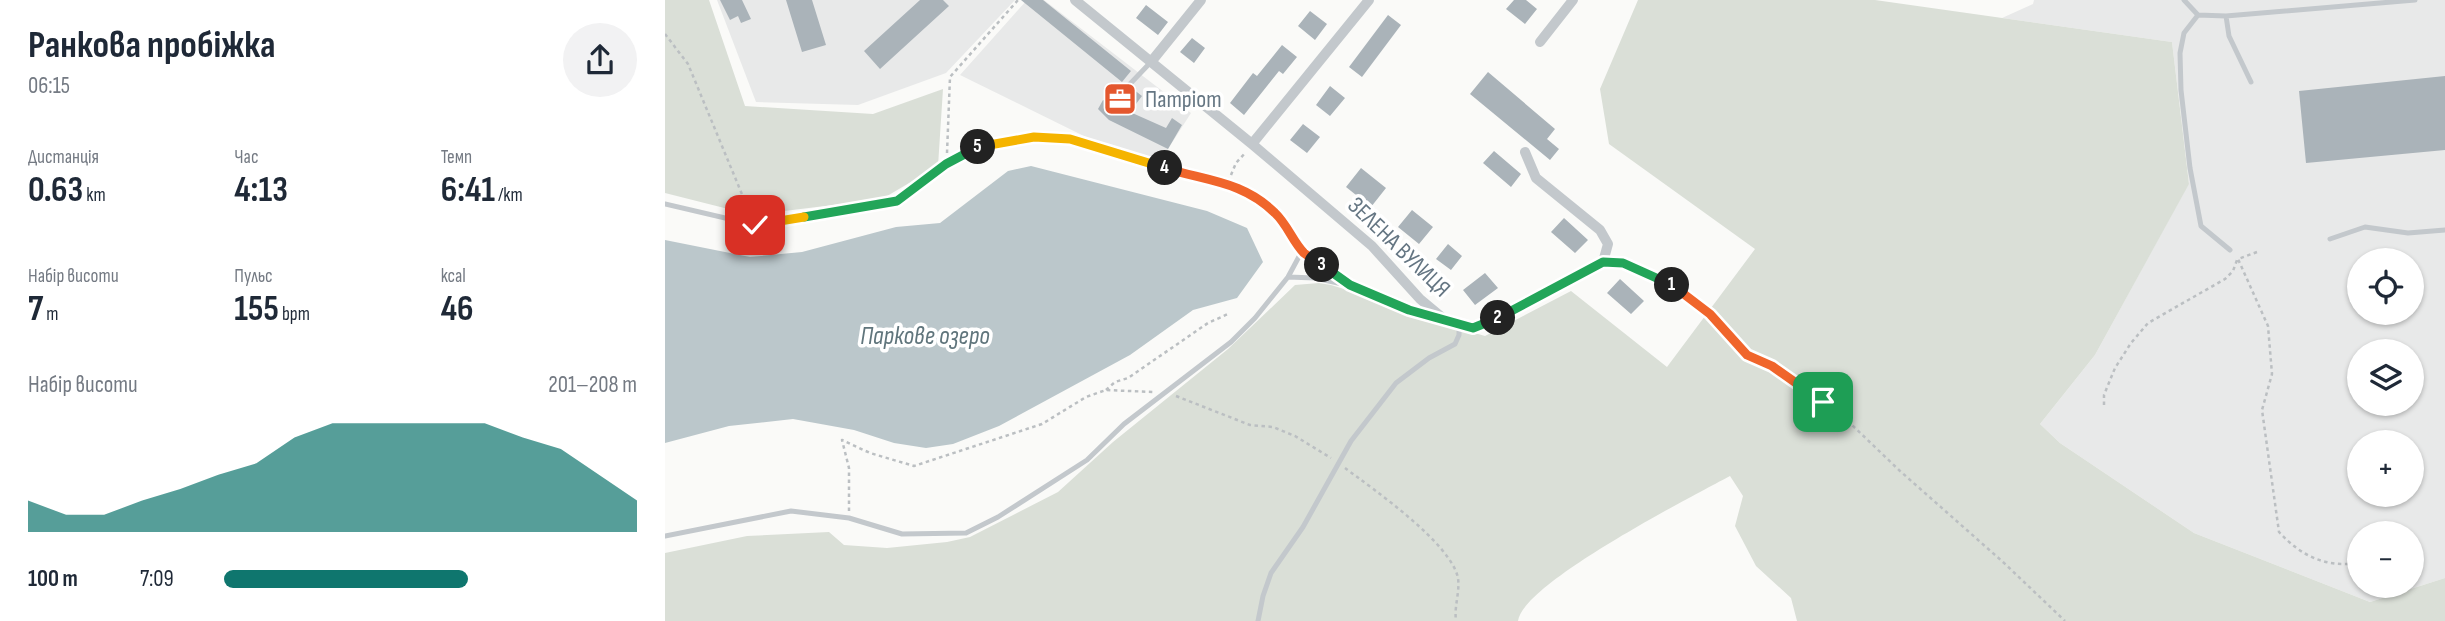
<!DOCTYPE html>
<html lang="uk">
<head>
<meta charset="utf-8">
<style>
	:root { --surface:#fff; --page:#f2f2f3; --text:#1f2937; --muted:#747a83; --accent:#0f766e }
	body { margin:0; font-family:"Sofia Sans Condensed",sans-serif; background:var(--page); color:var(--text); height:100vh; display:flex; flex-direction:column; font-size:26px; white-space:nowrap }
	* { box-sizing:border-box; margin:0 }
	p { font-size:23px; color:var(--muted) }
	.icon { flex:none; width:38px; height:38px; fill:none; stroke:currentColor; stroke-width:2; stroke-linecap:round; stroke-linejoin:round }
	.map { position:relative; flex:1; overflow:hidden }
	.panel { display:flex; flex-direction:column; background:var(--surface); width:665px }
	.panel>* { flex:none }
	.tools { position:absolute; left:1682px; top:248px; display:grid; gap:14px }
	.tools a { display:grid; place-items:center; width:77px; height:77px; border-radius:50%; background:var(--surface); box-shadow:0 2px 5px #0004; font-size:35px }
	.pin { position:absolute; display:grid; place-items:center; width:60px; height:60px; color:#fff; margin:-30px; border-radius:14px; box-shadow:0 4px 10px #0006 }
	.km { position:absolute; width:35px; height:35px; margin:-18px; border-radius:50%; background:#222; color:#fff; font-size:19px; line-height:35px; text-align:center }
	.round { display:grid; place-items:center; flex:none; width:74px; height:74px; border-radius:37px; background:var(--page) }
	.headline { display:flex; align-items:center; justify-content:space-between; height:119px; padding:0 28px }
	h1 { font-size:38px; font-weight:700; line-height:52px }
	.figures { display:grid; grid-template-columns:repeat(3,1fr); gap:10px; height:119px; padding:7px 28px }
	.figures div { display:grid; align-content:center }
	.figures b { font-size:35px; font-weight:700 }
	.figures small { font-size:19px; font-weight:400 }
	.figures p { font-size:19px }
	.chart { height:196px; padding:14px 28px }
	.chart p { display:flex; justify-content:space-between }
	.chart svg { width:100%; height:126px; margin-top:7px; fill:var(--accent); opacity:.7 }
	ul { padding:0 28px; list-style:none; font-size:23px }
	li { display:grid; grid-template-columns:112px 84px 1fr; align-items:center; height:52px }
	li i { height:18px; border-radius:9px; background:var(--accent) }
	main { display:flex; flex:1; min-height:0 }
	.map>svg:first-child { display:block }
	.built { fill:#e8e9e9; fill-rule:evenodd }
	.green { fill:#dadfd7 }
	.water { fill:#bbc7cb }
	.building { fill:#aab3b9 }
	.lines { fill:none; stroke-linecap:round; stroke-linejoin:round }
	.path { stroke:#bbbfc2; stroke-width:2.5; stroke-dasharray:3.5 3.5; stroke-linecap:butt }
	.lane { stroke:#c3c8cc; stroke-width:5 }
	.street { stroke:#c3c8cc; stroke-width:10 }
	.split-1-casing { stroke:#fff; stroke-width:14 }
	.split-2-casing { stroke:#fff; stroke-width:14 }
	.split-3-casing { stroke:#fff; stroke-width:14 }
	.split-4-casing { stroke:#fff; stroke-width:14 }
	.split-5-casing { stroke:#fff; stroke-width:14 }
	.split-6-casing { stroke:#fff; stroke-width:14 }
	.split-7-casing { stroke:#fff; stroke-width:14 }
	.split-1 { stroke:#f0652b; stroke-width:9 }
	.split-2 { stroke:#22a559; stroke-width:9 }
	.split-3 { stroke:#22a559; stroke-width:9 }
	.split-4 { stroke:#f0652b; stroke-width:9 }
	.split-5 { stroke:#f5b400; stroke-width:9 }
	.split-6 { stroke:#22a559; stroke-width:9 }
	.split-7 { stroke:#f5b400; stroke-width:9 }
	.labels { text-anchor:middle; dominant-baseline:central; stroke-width:7; stroke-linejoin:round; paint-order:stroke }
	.poi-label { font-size:24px; fill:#657683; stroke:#fff; text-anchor:start }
	.street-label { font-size:24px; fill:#657683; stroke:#fff }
	.water-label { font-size:26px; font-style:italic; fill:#60757c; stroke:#fff }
</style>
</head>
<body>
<main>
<section class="panel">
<div class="headline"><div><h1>Ранкова пробіжка</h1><p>06:15</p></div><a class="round"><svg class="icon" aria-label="share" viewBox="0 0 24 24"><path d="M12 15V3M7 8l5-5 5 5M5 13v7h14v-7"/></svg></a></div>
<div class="figures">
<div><p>Дистанція</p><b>0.63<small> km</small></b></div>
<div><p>Час</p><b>4:13</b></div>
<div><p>Темп</p><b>6:41<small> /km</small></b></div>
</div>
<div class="figures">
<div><p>Набір висоти</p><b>7<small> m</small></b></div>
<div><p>Пульс</p><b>155<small> bpm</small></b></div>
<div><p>kcal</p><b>46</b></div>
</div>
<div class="chart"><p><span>Набір висоти</span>201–208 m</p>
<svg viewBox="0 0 160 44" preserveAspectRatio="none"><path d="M0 44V33L10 38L20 38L30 33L40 29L50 24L60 20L70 11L80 6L90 6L100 6L110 6L120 6L130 11L140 15L150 24L160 33V44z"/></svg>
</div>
<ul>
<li><b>100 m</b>7:09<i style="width:59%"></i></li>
</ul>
</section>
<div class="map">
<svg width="1780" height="621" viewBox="0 0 1780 621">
	<rect width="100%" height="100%" fill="#fafaf8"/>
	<path class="built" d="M52 0H350L281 73 193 105 91 102Z
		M362 0H379L526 113 496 160 425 139 295 75Z
		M1369 0H1780V578L1705 602 1529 533 1395 443 1375 424 1430 355 1524 183 1507 42 1337 18 1368 4ZM1694 261H1746V313H1694ZM1694 352H1746V404H1694ZM1694 443H1746V495H1694ZM1694 534H1746V586H1694Z"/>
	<path class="green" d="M0 0H44L80 106 208 114 278 89 273 166 217 199 87 215 0 193Z
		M973 0H1210L1507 42 1524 184 1430 355 1375 424 1395 443 1529 533 1705 602 1780 578V621H1132L1126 598 1091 566 1070 526 1078 496 1065 476C1026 497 858 583 853 621H0V553L82 536 164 532 179 545 222 548 282 542 305 537 393 492 448 442 563 349 630 285 654 283 666 285 695 294 751 316 820 336 906 291 1002 367 1090 249 944 144 935 89Z"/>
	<path class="water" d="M366 166 542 211 582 228 598 262 572 298 528 310 465 355 334 426 288 444 261 448 229 443 189 430 128 419 64 426 0 443V240L85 257 137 252 231 227 275 223 343 171Z"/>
	<path class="building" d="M55 0H77L86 19 76 23 73 16 65 20Z
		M121 0H147L161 45 137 52Z
		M255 0H278L284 6 215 69 199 51Z
		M356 0H378L466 71 457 82Z
		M849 0H861L872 9 860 24 841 9Z
		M481 5 503 22 493 35 471 18Z
		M645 11 662 24 650 40 633 26Z
		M723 15 736 25 697 77 684 67Z
		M527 38 540 48 529 63 515 52Z
		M617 45 632 57 618 74 614 71 579 115 565 103 588 73 592 76Z
		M823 72 890 129 882 139 894 149 885 160 805 94Z
		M1780 76V150L1641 163 1634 91Z
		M665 86 680 98 665 116 651 105Z
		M468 89 477 96 465 112 501 128 507 118 517 125 503 149 444 120 433 109 438 100 455 107Z
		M638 124 655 137 642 153 625 140Z
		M829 151 856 174 846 187 818 163Z
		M696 168 721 188 706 207 681 187Z
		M747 210 768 227 754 244 733 227Z
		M899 218 923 240 910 253 886 232Z
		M783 244 797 256 786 270 771 259Z
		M820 273 833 288 810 305 798 290Z
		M955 279 979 301 966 314 942 293Z"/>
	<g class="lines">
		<path class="path" d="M0 34 23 64 86 216
			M282 153 285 77 353 0
			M566 175 571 163 581 152
			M1592 252 1573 259 1603 326 1607 374 1597 410 1614 532C1636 556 1661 568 1694 563
			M948 263H958L980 271 1003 283 1045 314 1082 354 1120 374 1187 425 1235 471 1338 562 1400 621
			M441 390 450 382 463 378 543 323 563 314
			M511 396 585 425 608 427 630 436 666 458
			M1439 405V395L1450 368 1466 343 1483 323 1560 279 1568 271 1572 260
			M680 468C708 489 786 543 793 578 795 592 789 606 791 621
			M184 511V468L177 440 205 453 249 466 377 424 421 397 441 390 488 392"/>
		<path class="lane" d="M1519 0 1533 15 1561 16 1750 0
			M1533 15 1519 33 1515 53 1516 90 1525 168 1536 226 1565 250
			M1561 16 1564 36 1586 82
			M463 86 485 63
			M0 204 90 225 232 201 281 164 318 144 368 137 405 139 532 178 563 183 594 199 612 214 637 251 623 277 590 318 566 342 459 424 422 460 333 517 301 533 237 534 184 518 126 511 0 536
			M1665 239 1700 227 1743 233 1780 230
			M637 251 686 285 744 310 772 317
			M623 277 650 278 682 285
			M593 621 598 596 606 573 638 527 686 441 731 383 764 358 790 344 794 335V324"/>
		<path class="street" d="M410 0 587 144 707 246 755 299 779 319 808 328 851 310 938 262 943 244 935 230 871 178 860 152
			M875 42 908 0
			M486 62 536 0
			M587 144 704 0"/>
	</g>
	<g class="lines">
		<defs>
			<path id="split-1" d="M1007 285 1045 314 1082 355 1107 366 1158 402"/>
			<path id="split-2" d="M833 318 938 262 958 263 1007 285"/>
			<path id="split-3" d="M657 265 685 285 744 310 808 328 833 318"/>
			<path id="split-4" d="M500 168C541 181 578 181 610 213 622 224 628 242 639 253 644 257 651 261 657 265"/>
			<path id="split-5" d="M313 147 369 137 405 139 500 168"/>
			<path id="split-6" d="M139 217 232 201 281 164 313 147"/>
			<path id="split-7" d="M90 225 139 217"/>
		</defs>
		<use href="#split-1" class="split-1-casing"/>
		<use href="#split-2" class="split-2-casing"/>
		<use href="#split-3" class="split-3-casing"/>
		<use href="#split-4" class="split-4-casing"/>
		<use href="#split-5" class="split-5-casing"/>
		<use href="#split-6" class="split-6-casing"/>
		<use href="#split-7" class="split-7-casing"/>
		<use href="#split-1" class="split-1"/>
		<use href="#split-2" class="split-2"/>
		<use href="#split-3" class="split-3"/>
		<use href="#split-4" class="split-4"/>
		<use href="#split-5" class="split-5"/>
		<use href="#split-6" class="split-6"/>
		<use href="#split-7" class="split-7"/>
	</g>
	<defs>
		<symbol id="office-square" viewBox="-11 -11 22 22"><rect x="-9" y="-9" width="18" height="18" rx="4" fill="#e4572e" stroke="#fff"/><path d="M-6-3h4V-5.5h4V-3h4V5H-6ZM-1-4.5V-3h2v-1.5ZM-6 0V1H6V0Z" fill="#fff"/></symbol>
	</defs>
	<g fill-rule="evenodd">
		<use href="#office-square" x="436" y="80" width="38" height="38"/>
	</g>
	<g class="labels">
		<g class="poi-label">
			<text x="480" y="99">Патріот</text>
		</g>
		<g class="street-label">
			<text transform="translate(734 247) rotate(44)">ЗЕЛЕНА ВУЛИЦЯ</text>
		</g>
		<g class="water-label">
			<text x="260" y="336">Паркове озеро</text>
		</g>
	</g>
</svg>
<div class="tools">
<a><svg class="icon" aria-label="locate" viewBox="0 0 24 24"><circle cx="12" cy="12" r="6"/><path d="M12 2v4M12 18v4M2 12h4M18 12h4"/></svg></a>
<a><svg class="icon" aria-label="layers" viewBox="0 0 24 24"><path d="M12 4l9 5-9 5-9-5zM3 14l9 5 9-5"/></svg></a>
<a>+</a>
<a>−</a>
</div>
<div class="pin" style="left:1158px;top:402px;background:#1e9e55"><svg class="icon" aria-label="arrive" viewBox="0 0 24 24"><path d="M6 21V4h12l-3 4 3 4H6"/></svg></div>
<div class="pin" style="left:90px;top:225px;background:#d93025"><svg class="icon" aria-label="check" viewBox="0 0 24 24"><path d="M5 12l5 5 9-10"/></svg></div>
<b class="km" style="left:1007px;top:285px">1</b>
<b class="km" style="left:833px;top:318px">2</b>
<b class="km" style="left:657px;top:265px">3</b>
<b class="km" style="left:500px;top:168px">4</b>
<b class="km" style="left:313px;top:147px">5</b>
</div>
</main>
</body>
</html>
